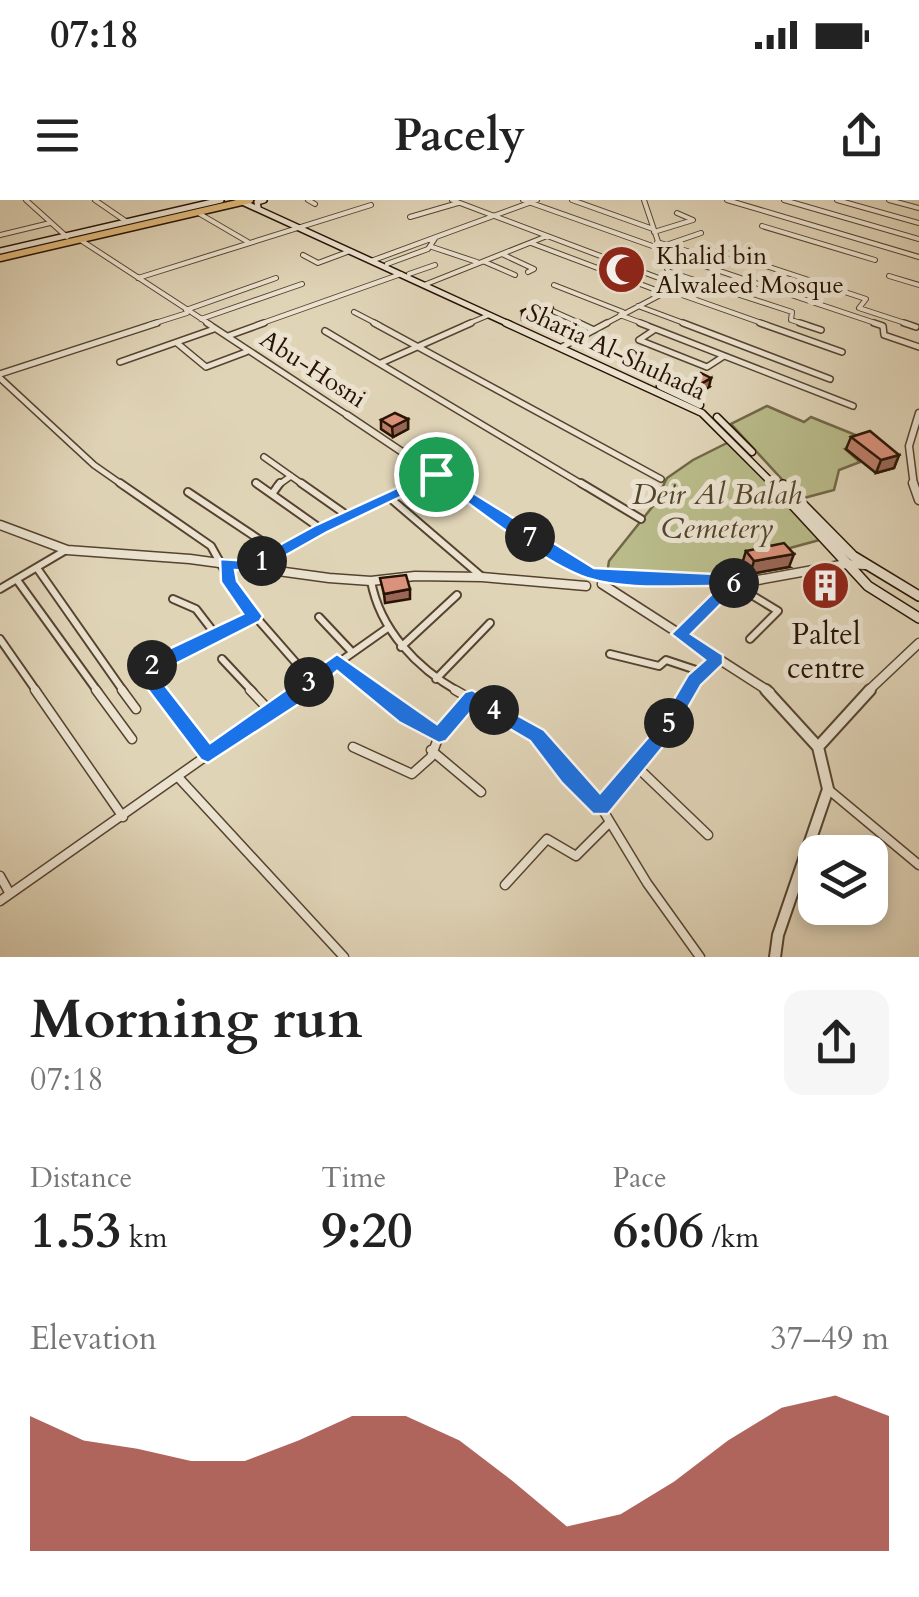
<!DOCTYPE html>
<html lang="en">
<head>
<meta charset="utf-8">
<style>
	:root { --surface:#fff; --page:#f6f6f6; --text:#222; --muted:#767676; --accent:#8f2418 }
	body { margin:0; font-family:Cardo,serif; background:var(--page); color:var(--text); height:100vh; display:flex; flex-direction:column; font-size:38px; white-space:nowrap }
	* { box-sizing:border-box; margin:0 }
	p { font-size:32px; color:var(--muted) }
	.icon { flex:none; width:55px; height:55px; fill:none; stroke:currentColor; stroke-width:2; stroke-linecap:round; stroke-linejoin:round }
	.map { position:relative; height:757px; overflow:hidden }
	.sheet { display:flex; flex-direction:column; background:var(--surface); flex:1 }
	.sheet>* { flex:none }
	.fabs { position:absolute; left:798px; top:635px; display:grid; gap:20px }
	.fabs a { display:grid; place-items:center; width:90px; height:90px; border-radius:20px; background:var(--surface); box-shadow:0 5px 15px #0003; font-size:50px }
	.pin { position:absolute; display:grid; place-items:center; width:85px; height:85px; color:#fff; margin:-42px; border:5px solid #fff; border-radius:50%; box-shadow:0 2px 10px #0007 }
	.km { position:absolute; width:50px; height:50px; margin:-25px; border-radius:50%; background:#222; color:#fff; font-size:28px; line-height:50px; text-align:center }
	.round { display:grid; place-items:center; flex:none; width:105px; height:105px; border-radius:20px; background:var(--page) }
	.head { display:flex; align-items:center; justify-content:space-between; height:170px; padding:0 30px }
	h1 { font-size:55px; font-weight:700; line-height:75px }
	.figures { display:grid; grid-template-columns:repeat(3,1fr); gap:15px; height:170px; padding:10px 30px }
	.figures div { display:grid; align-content:center }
	.figures b { font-size:50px; font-weight:700 }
	.figures small { font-size:28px; font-weight:400 }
	.figures p { font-size:28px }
	.chart { height:280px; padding:20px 30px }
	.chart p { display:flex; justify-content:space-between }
	.chart svg { width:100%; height:180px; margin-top:10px; fill:var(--accent); opacity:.7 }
	.status { display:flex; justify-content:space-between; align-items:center; height:70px; padding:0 50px; background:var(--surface); direction:ltr }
	.status svg { height:28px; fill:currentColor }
	header { display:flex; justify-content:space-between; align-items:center; height:130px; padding:0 30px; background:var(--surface); font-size:45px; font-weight:700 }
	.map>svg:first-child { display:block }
	.green { fill:#b9bb8a; stroke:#706746; stroke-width:2.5 }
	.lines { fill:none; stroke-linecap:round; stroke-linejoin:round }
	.minor-far3-casing { stroke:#554330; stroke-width:6 }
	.minor-far2-casing { stroke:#554330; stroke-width:8 }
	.minor-far1-casing { stroke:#554330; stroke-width:10 }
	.minor-casing { stroke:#554330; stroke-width:11 }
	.tertiary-far2-casing { stroke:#554330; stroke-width:9 }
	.tertiary-far1-casing { stroke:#554330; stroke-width:11 }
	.tertiary-casing { stroke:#554330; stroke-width:14 }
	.secondary-far2-casing { stroke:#271303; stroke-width:8 }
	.secondary-far1-casing { stroke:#271303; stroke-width:9 }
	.secondary-casing { stroke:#271303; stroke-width:12 }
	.trunk-casing { stroke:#271303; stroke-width:9 }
	.minor-far3 { stroke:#ebe3d0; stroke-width:4 }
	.minor-far2 { stroke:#ebe3d0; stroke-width:5 }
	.minor-far1 { stroke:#ebe3d0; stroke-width:6 }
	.minor { stroke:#ebe3d0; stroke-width:8 }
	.tertiary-far2 { stroke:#ebe3d0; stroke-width:6 }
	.tertiary-far1 { stroke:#ebe3d0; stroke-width:8 }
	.tertiary { stroke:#ebe3d0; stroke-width:10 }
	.secondary-far2 { stroke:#ebe3d0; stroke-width:5 }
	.secondary-far1 { stroke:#ebe3d0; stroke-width:6 }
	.secondary { stroke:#ebe3d0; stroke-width:9 }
	.trunk { stroke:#e0ba7c; stroke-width:6 }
	.wall { fill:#bc7e6b; stroke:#271303; stroke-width:2.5 }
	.shaded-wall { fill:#996657; stroke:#271303; stroke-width:2.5 }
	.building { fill:#db927c; stroke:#271303; stroke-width:2.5 }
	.route { fill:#1a73e8; stroke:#fff; stroke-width:2.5; fill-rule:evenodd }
	.labels { text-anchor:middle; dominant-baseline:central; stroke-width:10; stroke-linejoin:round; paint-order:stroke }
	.far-poi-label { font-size:25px; fill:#271303; stroke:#ebe3d0; text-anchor:start }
	.far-street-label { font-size:25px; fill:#271303; stroke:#ebe3d0 }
	.park-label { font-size:30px; font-style:italic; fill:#53452c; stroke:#ebe3d0 }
	.poi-label { font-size:30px; fill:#271303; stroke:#ebe3d0 }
</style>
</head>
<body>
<div class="status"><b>07:18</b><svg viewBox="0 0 49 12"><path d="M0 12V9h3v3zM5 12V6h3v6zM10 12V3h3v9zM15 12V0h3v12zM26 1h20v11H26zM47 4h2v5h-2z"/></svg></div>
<header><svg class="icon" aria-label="menu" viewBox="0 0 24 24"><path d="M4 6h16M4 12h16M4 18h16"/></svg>Pacely<svg class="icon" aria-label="share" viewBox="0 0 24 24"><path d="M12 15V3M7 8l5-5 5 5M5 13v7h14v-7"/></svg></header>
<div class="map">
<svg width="919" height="757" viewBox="0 0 919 757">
	<rect width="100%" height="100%" fill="#e0d4b7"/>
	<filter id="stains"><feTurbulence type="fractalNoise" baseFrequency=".002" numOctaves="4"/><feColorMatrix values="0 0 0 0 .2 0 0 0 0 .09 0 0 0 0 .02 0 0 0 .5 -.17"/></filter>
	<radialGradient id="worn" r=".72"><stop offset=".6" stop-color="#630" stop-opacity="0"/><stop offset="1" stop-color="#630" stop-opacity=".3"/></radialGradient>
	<path class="green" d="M767 206 804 222 811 217 868 240 845 249 860 262 839 270 834 290 800 299 731 224Z
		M731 241 823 339 735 363 745 378 607 374 609 361 653 306 667 278 693 260Z"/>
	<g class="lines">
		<defs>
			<path id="minor-far3" d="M26 0 67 37
				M95 0 127 22
				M308 0 315 4
				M452 0 672 83
				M523 0 658 48
				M572 0 653 29
				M727 0 919 57
				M784 0 919 39
				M837 0 919 23
				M889 0 919 8
				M200 14 248 42
				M410 17 458 3
				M762 26 875 60
				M654 32 693 20 677 13
				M0 35 50 23
				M82 41 211 125
				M657 42 697 54 721 51 866 99 859 108 911 125
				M531 43 664 93
				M669 44 701 33
				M432 47 477 62
				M660 51 881 125
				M303 55 318 63 350 51
				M504 55 534 69 528 72
				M371 61 436 37
				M485 62 515 75
				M387 64 428 49 436 37 537 0
				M670 72 792 112 791 120 807 125
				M409 74 435 65
				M889 76 919 85
				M138 78 371 5
				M424 85 547 36
				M554 85 623 112
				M668 90 767 125
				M638 106 689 125
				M546 108 584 125
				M186 110 276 78
				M354 112 379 125
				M620 115 647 125
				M201 119 302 84
				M149 125 187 113
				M257 125 401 74
				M465 125 489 115
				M603 125 664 93 672 83 644 0"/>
			<path id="minor-far2" d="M207 123 347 215
				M374 123 661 279
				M579 123 594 130
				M640 123 853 206
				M683 123 830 179
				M760 123 842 152
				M800 123 821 130
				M874 123 883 126 884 135 919 147
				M904 123 916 127
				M654 130 639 140 707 167 724 156
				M325 131 585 286
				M228 136 264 123
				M177 143 206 167 246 152
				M562 147 607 123
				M120 162 214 129
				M381 163 471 123
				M0 174 157 123
				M0 178 94 265 124 286
				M264 257 305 286
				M256 283 260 286
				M277 286 291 276
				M413 286 437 274"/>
			<path id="minor-far1" d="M120 283 211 346 241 400 311 480
				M256 283 321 329
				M301 283 348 316
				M581 283 641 319
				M188 292 278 352
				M272 294 280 283
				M390 298 481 376
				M253 367 321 329 418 283
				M37 368 124 492
				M17 380 98 492
				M371 381C380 430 417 468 459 492
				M747 382 750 394 778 411 750 439
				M0 389 66 350
				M173 399 196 409 216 435
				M319 417 352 452
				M679 435 735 382
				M0 439 37 492
				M401 447 457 395
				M610 454 659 466 666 460 702 472
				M222 459 253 492
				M337 461 376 492
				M436 479 490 423
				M159 492 145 474 152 465 254 417
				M297 492 389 427
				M688 492 717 459"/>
			<path id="minor" d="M35 490 123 617
				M96 490 132 539
				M122 490 136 509
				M157 490 208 554
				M250 490 270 511
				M373 490 406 516 439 535
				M455 490 537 536 569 577 601 607 647 683 700 757
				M353 547 412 574 431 557 440 533 472 498
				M431 550 481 592
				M636 566 708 635
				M178 577 344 757
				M829 590 919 665
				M601 607 664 531 689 490
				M0 676 10 694
				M505 685 547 639 576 656 610 622
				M0 701 300 490"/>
			<path id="tertiary-far2" d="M347 215 453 286
				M914 286 909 246 919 213"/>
			<path id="tertiary-far1" d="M449 283 591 373
				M913 283 919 300
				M0 325 67 350 190 359 329 378 371 381 415 376 482 377 586 386
				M601 376 747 382 846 364 865 365
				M602 384 770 492
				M867 492 919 443"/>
			<path id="tertiary" d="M766 490 818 547 828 589 778 735 775 757
				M818 547 870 490"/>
			<path id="secondary-far2" d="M238 0 511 125
				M258 7 257 2 264 0
				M0 51 221 0"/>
			<path id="secondary-far1" d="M506 123 702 213 775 286
				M660 186 700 205
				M717 217 752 252"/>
			<path id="secondary" d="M773 283 868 386 919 418
				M783 285 853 356 919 396"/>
			<path id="trunk" d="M0 58 250 0"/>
		</defs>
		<use href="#minor-far3" class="minor-far3-casing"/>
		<use href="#minor-far2" class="minor-far2-casing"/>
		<use href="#minor-far1" class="minor-far1-casing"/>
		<use href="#minor" class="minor-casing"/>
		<use href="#tertiary-far2" class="tertiary-far2-casing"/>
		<use href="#tertiary-far1" class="tertiary-far1-casing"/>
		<use href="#tertiary" class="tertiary-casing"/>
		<use href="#secondary-far2" class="secondary-far2-casing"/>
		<use href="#secondary-far1" class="secondary-far1-casing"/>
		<use href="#secondary" class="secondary-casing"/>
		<use href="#trunk" class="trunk-casing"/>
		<use href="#minor-far3" class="minor-far3"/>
		<use href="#minor-far2" class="minor-far2"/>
		<use href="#minor-far1" class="minor-far1"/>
		<use href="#minor" class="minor"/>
		<use href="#tertiary-far2" class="tertiary-far2"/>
		<use href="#tertiary-far1" class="tertiary-far1"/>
		<use href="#tertiary" class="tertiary"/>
		<use href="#secondary-far2" class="secondary-far2"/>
		<use href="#secondary-far1" class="secondary-far1"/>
		<use href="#secondary" class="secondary"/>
		<use href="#trunk" class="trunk"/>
	</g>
	<path class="wall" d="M552 108 551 116 534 125 522 120V111Z
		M686 181 709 187 695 195 684 190Z
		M408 219V229L393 237 381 229V220Z
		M851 237 899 255 894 268 876 273 846 249Z
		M746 351 789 367 750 374 742 364Z
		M819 369 843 375 837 388 829 393 814 382Z"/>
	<path class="shaded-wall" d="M552 108 551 116 534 125V117Z
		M711 178 709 187 695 195 697 186Z
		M408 219V229L393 237 392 227Z
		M899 255 894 268 876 273 881 260Z
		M794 354 789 367 750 374 754 361Z
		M843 375 837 388 829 393 834 380Z
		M410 389V399L385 403 384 394Z"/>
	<path class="building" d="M540 102 552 108 534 117 522 111Z
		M701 173 711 178 697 186 686 181Z
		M395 213 408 219 392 227 381 220Z
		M870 231 899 255 881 260 851 237Z
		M784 343 794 354 754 361 746 351Z
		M828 364 843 375 834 380 819 369Z
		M406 375 410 389 384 394 380 378Z"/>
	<path class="route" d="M436 270 594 368 736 375 744 381 691 434 723 455V464L701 485 671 537 608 614H593L562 583 530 541 474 508 446 541 439 543 399 522 337 471 302 502 208 563 201 560 136 474 145 460 243 414 221 382 220 359 250 361 316 325ZM436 280C477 308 541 362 587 378 628 391 678 385 720 386L671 434 705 460 688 475 658 526 600 593 544 530 472 490 465 492 437 524 337 454 210 543 156 474 260 421 263 416 237 381 235 370 258 371 327 332Z"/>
	<defs>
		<symbol id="mosque-disc" viewBox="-11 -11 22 22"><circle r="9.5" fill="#8f2418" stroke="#ebe3d0"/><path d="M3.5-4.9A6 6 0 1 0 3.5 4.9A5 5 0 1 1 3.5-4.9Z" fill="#fff"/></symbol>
		<symbol id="building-disc" viewBox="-11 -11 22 22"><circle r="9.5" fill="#8f2418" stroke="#ebe3d0"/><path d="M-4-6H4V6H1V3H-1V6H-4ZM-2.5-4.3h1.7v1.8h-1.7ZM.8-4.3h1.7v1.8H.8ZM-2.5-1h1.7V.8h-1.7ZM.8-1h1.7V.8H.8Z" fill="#fff"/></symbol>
	</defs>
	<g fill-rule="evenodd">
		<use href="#mosque-disc" x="594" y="42" width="55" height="55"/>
		<use href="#building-disc" x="798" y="358" width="55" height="55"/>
	</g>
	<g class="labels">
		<g class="far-poi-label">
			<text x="656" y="56">Khalid bin<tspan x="656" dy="29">Alwaleed Mosque</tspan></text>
		</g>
		<g class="far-street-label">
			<text transform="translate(616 152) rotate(25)">Sharia Al-Shuhada</text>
			<text transform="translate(313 169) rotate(33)">Abu-Hosni</text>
		</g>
		<g class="park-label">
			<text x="717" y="294">Deir Al Balah<tspan x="717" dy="34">Cemetery</tspan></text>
		</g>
		<g class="poi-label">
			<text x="826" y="434">Paltel<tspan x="826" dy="34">centre</tspan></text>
		</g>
	</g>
	<rect width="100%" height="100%" filter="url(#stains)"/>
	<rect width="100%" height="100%" fill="url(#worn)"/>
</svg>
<div class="fabs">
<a><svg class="icon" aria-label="layers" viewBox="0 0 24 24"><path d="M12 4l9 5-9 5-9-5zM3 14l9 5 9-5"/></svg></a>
</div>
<div class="pin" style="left:436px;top:274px;background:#1e9e55"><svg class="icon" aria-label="arrive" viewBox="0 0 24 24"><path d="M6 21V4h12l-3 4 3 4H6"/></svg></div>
<b class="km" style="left:262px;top:361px">1</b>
<b class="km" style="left:152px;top:465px">2</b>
<b class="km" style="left:309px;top:482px">3</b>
<b class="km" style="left:494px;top:510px">4</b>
<b class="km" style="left:669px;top:523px">5</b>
<b class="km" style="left:734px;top:383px">6</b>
<b class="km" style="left:530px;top:337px">7</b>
</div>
<section class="sheet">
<div class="head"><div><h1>Morning run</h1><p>07:18</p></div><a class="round"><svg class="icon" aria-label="share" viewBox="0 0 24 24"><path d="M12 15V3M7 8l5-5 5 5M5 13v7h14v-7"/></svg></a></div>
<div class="figures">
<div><p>Distance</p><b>1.53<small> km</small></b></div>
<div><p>Time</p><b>9:20</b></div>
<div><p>Pace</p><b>6:06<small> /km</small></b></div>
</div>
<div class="chart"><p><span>Elevation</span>37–49 m</p>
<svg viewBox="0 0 160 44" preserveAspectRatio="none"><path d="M0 44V11L10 17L20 19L30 22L40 22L50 17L60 11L70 11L80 17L90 27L100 38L110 35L120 27L130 17L140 9L150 6L160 11V44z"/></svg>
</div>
</section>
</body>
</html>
